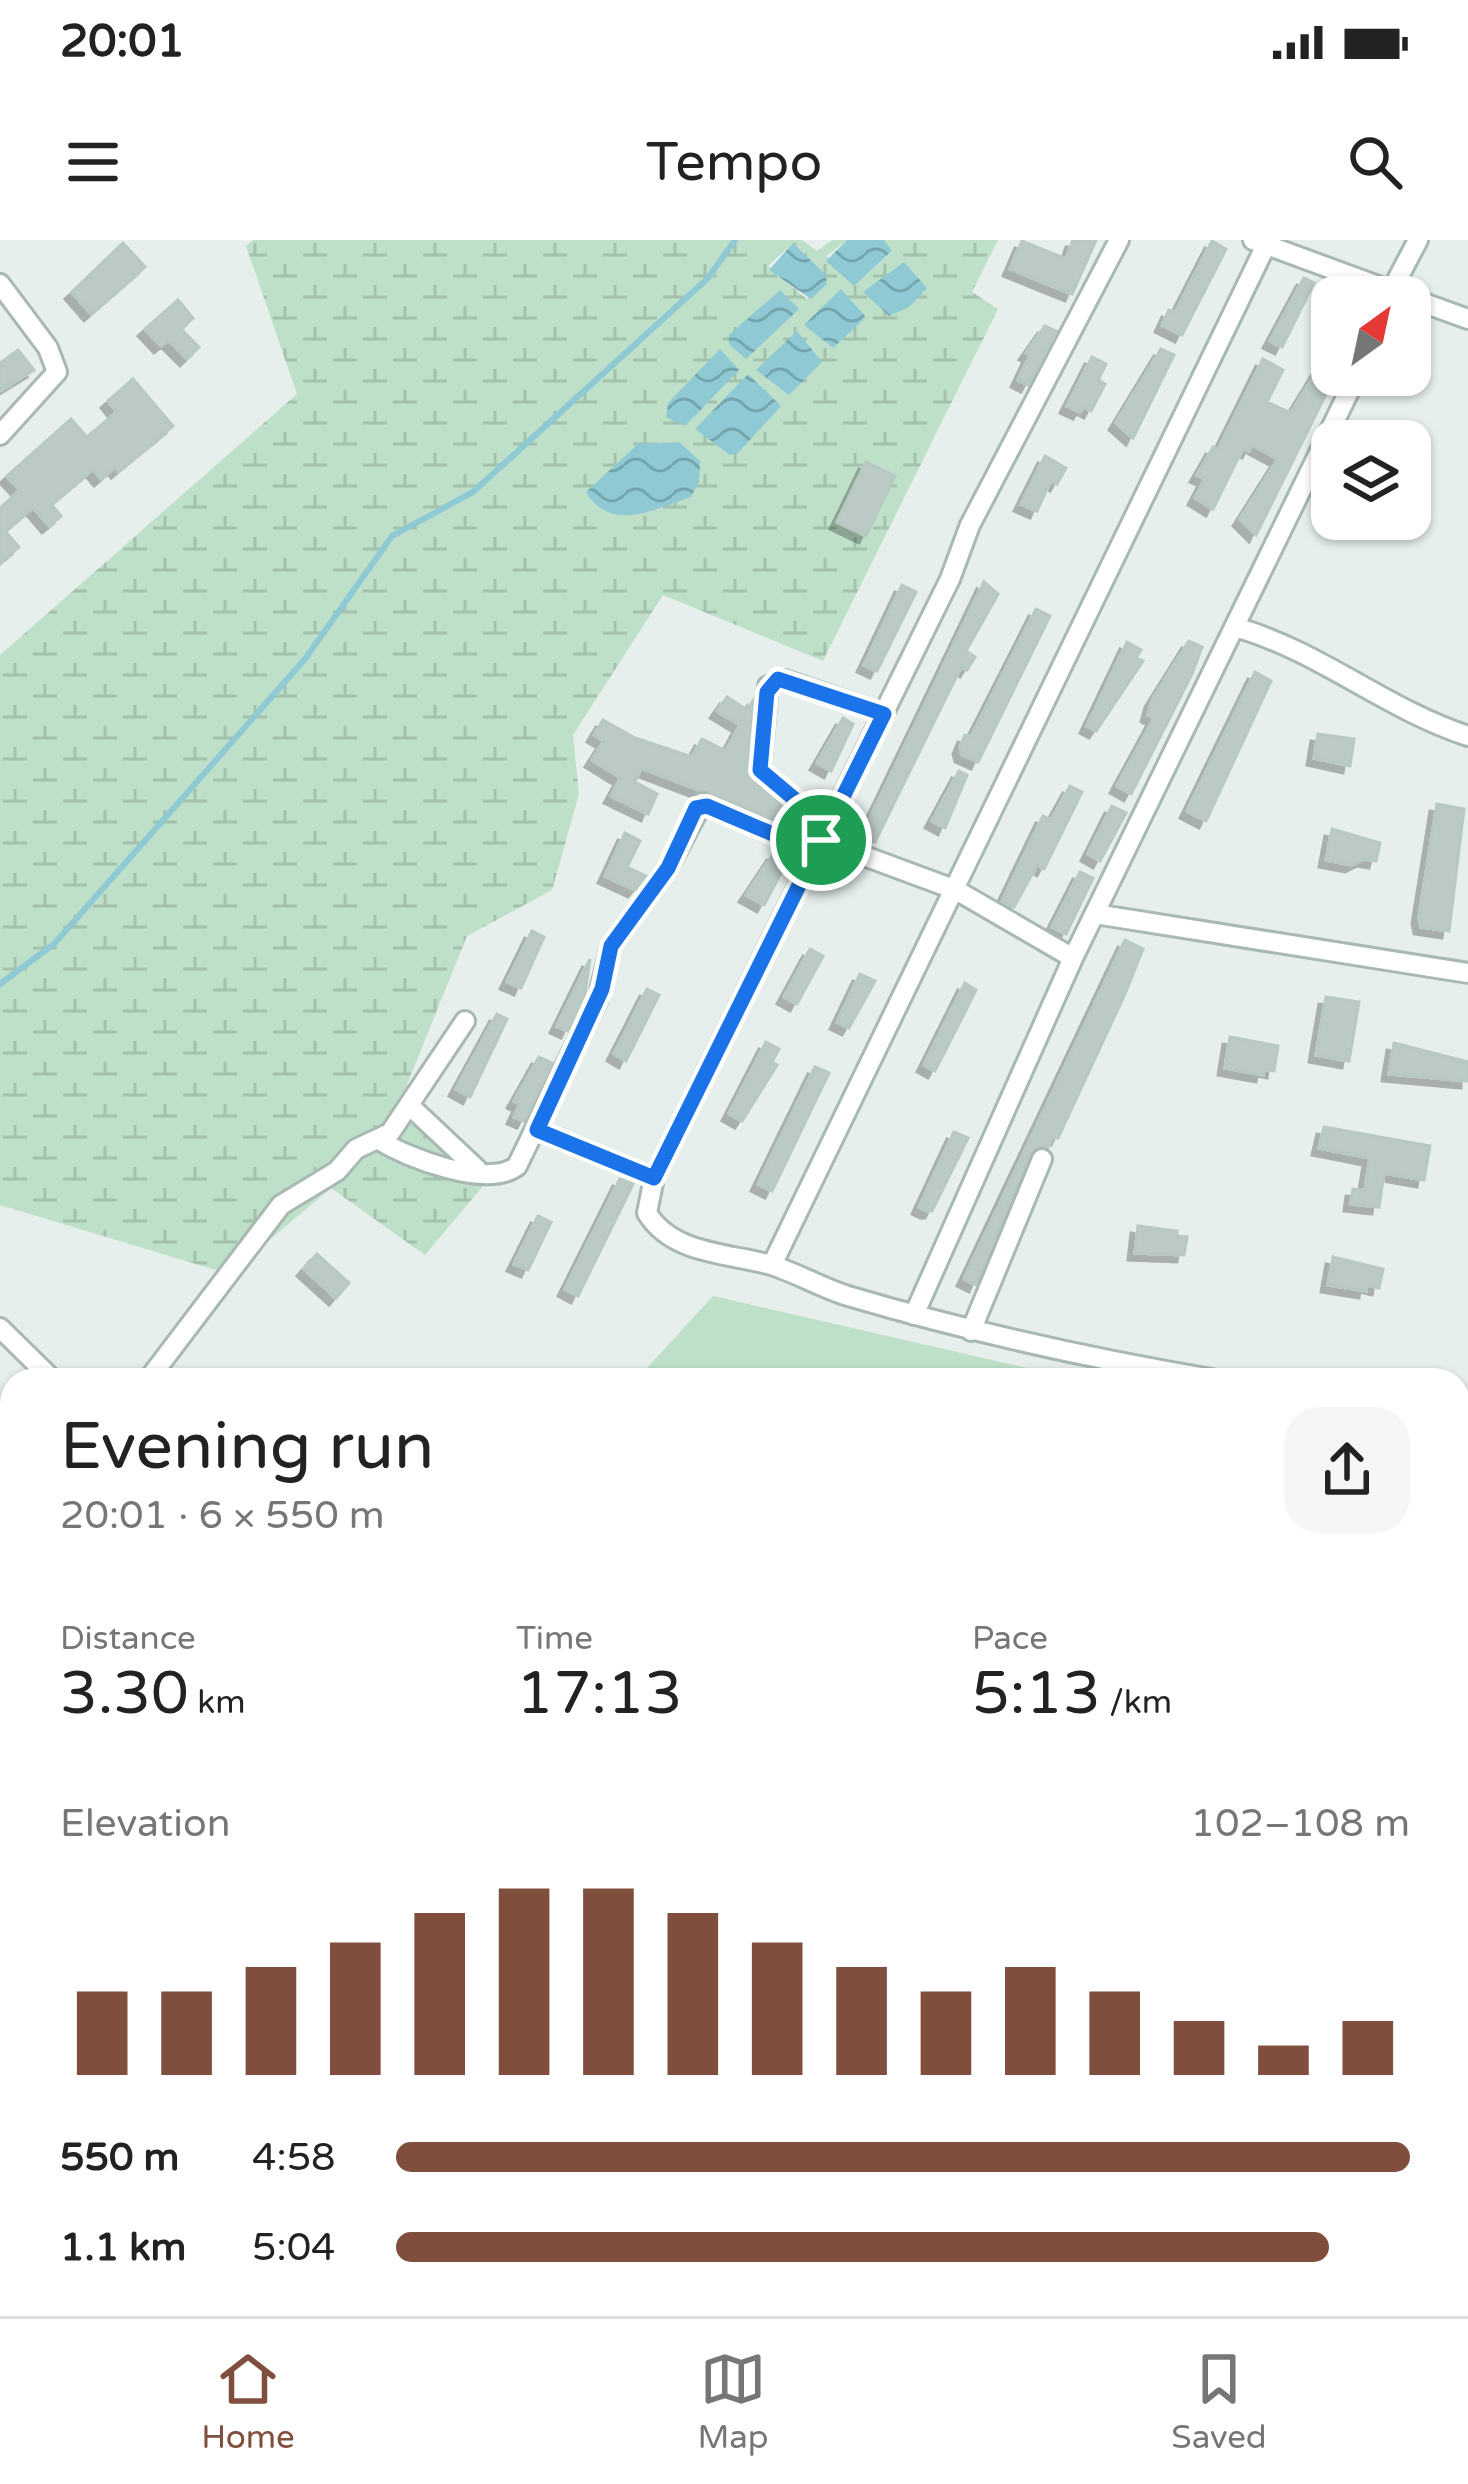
<!DOCTYPE html>
<html lang="en">
<head>
<meta charset="utf-8">
<style>
	:root { --surface:#fff; --page:#f6f6f6; --text:#222; --muted:#767676; --line:#e0e0e0; --accent:#804e3d }
	body { margin:0; font-family:"Varela Round",sans-serif; background:var(--page); color:var(--text); height:100vh; display:flex; flex-direction:column; font-size:45px; white-space:nowrap }
	* { box-sizing:border-box; margin:0 }
	p { font-size:39px; color:var(--muted) }
	.icon { flex:none; width:66px; height:66px; fill:none; stroke:currentColor; stroke-width:2; stroke-linecap:round; stroke-linejoin:round }
	.map { position:relative; flex:1; overflow:hidden }
	.panel { position:absolute; left:0px; top:1128px; width:1470px; height:948px; display:flex; flex-direction:column; background:var(--surface); border-radius:36px 36px 0 0; box-shadow:0 3px 9px #0004 }
	.panel>* { flex:none }
	.needle { width:78px; rotate:33deg }
	.buttons { position:absolute; left:1311px; top:36px; display:grid; gap:24px }
	.buttons a { display:grid; place-items:center; width:120px; height:120px; border-radius:24px; background:var(--surface); box-shadow:0 3px 9px #0004; font-size:60px }
	.pin { position:absolute; display:grid; place-items:center; width:102px; height:102px; color:#fff; margin:-51px; border:6px solid #fff; border-radius:50%; box-shadow:0 3px 12px #0007 }
	.round { display:grid; place-items:center; flex:none; width:126px; height:126px; border-radius:36px; background:var(--page) }
	.headline { display:flex; align-items:center; justify-content:space-between; height:204px; padding:0 60px }
	h1 { font-size:66px; font-weight:600; line-height:90px }
	.figures { display:grid; grid-template-columns:repeat(3,1fr); gap:18px; height:204px; padding:12px 60px }
	.figures div { display:grid; align-content:center }
	.figures b { font-size:60px; font-weight:600 }
	.figures small { font-size:33px; font-weight:400 }
	.figures p { font-size:33px }
	.chart { height:336px; padding:24px 60px }
	.chart p { display:flex; justify-content:space-between }
	.chart svg { width:100%; height:216px; margin-top:12px; stroke:var(--accent); stroke-width:6 }
	ul { padding:0 60px; list-style:none; font-size:39px }
	li { display:grid; grid-template-columns:192px 144px 1fr; align-items:center; height:90px }
	li i { height:30px; border-radius:15px; background:var(--accent) }
	.status { display:flex; justify-content:space-between; align-items:center; height:84px; padding:0 60px; background:var(--surface); direction:ltr }
	.status svg { height:33px; fill:currentColor }
	header { display:flex; justify-content:space-between; align-items:center; height:156px; padding:0 60px; background:var(--surface); font-size:54px; font-weight:600 }
	.tab-bar { display:flex; justify-content:space-around; align-items:center; height:168px; border-top:3px solid var(--line); background:var(--surface); font-size:33px; color:var(--muted) }
	.tab-bar a { display:grid; justify-items:center; gap:6px }
	.tab-bar .on { color:var(--accent) }
	.map>svg:first-child { display:block }
	.wetland { fill:url(#wetland-marsh); fill-rule:evenodd }
	.pitch { fill:#bfe0c8 }
	.water { fill:url(#water-waves) }
	.lines { fill:none; stroke-linecap:round; stroke-linejoin:round }
	.stream { stroke:#8ec9d4; stroke-width:6 }
	.building { fill:#bbcac4; stroke:#b8c9c2; stroke-width:3; filter:url(#shadow) }
	.minor-casing { stroke:#a8b8b2; stroke-width:24 }
	.minor { stroke:#fff; stroke-width:18 }
	.route-casing { stroke:#fff; stroke-width:24 }
	.route { stroke:#1a73e8; stroke-width:15 }
</style>
</head>
<body>
<div class="status"><b>20:01</b><svg viewBox="0 0 49 12"><path d="M0 12V9h3v3zM5 12V6h3v6zM10 12V3h3v9zM15 12V0h3v12zM26 1h20v11H26zM47 4h2v5h-2z"/></svg></div>
<header><svg class="icon" aria-label="menu" viewBox="0 0 24 24"><path d="M4 6h16M4 12h16M4 18h16"/></svg>Tempo<svg class="icon" aria-label="search" viewBox="0 0 24 24"><circle cx="10" cy="10" r="6"/><path d="M15 15l6 6"/></svg></header>
<div class="map">
<svg width="1468" height="2076" viewBox="0 0 1468 2076">
	<defs>
		<pattern id="wetland-marsh" width="20" height="14" patternUnits="userSpaceOnUse" patternTransform="scale(3)"><rect width="20" height="14" fill="#bfe0c8"/><path d="M1 5h8M5 5V1M11 12h8M15 12V8" fill="none" stroke="#a4c1ad"/></pattern>
		<pattern id="water-waves" width="16" height="10" patternUnits="userSpaceOnUse" patternTransform="scale(3)"><rect width="16" height="10" fill="#8ec9d4"/><path d="M0 5q4-4 8 0t8 0" fill="none" stroke="#74a5ad"/></pattern>
		<filter id="shadow"><feDropShadow dx="-7" dy="7" stdDeviation="0" flood-color="#0004"/></filter>
	</defs>
	<rect width="100%" height="100%" fill="#e6efeb"/>
	<path class="wetland" d="M253 0H802L817 11 832 0H847L827 16 854 46 892 12 884 0H998L972 52 998 69 823 421 663 355 573 495 579 554 552 650 467 696 404 852 494 933 425 1015 331 948 229 1034 0 965V415L297 154 246 6ZM793 3 825 35 807 59 768 26Z"/>
	<path class="pitch" d="M713 1056 1079 1140H636Z"/>
	<path class="water" d="M847 0H884L892 11 854 46 826 21Z
		M793 3 826 35 827 44 811 59 769 30Z
		M904 22 927 48 909 67 889 76 863 52Z
		M841 49 866 77 833 108 804 85Z
		M780 50 799 69 746 119 729 104V95Z
		M797 91 822 122 789 155 756 130Z
		M720 109 739 130 685 186 666 177 668 163Z
		M748 134 781 166 737 214 730 215 695 189Z
		M679 202 700 221 699 242 691 257C652 270 611 293 586 252L638 204Z"/>
	<g class="lines">
		<path class="stream" d="M0 744 54 704 305 419 392 296 473 252 708 38 735 0"/>
	</g>
	<path class="building" d="M1073 0H1096L1072 54 1010 29 1022 1 1066 19Z
		M1212 1 1226 9 1182 95 1162 85 1169 70 1175 73Z
		M123 3 145 27 91 74 72 52Z
		M1304 38 1314 43 1282 107 1270 101Z
		M178 60 193 78 181 89 199 107 187 119 168 100 161 106 145 89Z
		M1045 86 1056 91 1028 145 1018 140 1030 115 1026 113Z
		M1332 106V142L1256 295 1240 279 1278 219 1252 205 1249 211 1243 208 1213 269 1195 258 1205 239 1197 235 1213 207 1218 210 1263 119 1283 130 1267 162 1291 173Z
		M1161 109 1174 115 1133 198 1116 183Z
		M18 110 34 130 0 151V123Z
		M1092 117 1106 124 1098 140 1105 144 1091 171 1083 167 1080 172 1067 166Z
		M133 139 173 186 118 231 115 227 101 239 93 229 51 264 61 276 49 286 33 267 5 291 19 307 0 323V268L20 250 7 236 71 179 87 197 117 172 108 161Z
		M1045 216 1066 228 1057 244 1051 240 1037 271 1021 264Z
		M866 222 895 236 866 296 837 282Z
		M984 342 998 354 966 411 975 417 967 430 961 427 875 602 862 595Z
		M902 345 916 352 877 431 864 425Z
		M1036 369 1050 376 978 522 962 515 960 507 965 495 971 497Z
		M1189 401 1202 407 1192 434 1131 554 1117 546 1154 478 1148 475 1152 460Z
		M1127 402 1141 410 1136 418 1143 421 1096 491 1087 486Z
		M1255 432 1271 441 1206 581 1187 571Z
		M727 457 747 470 753 461 747 534 797 580 794 586 641 528 635 542 657 554 648 574 611 556 621 538 592 520 604 501 594 495 603 480 635 498 692 517 702 499 726 511 740 485 717 471Z
		M843 478 853 484 831 531 817 523Z
		M1318 494 1354 499 1350 526 1314 518Z
		M959 531 967 535 945 588 932 581Z
		M1070 546 1082 552 1044 629 1037 625 1014 667 1002 661 1043 576 1051 580Z
		M1437 564 1464 569 1449 691 1421 687 1419 677Z
		M1112 566 1126 573 1100 621 1088 614Z
		M1332 589 1380 603 1376 621 1364 619 1352 625 1326 620Z
		M625 593 640 601 627 627 646 636 635 650 605 636Z
		M774 613 788 620 764 665 746 655Z
		M1080 632 1093 638 1066 694 1052 687Z
		M532 691 544 697 521 748 507 742Z
		M1125 700 1143 709 1125 754 1058 898 1053 896 1048 907 1030 914 976 1045 964 1039Z
		M810 709 823 716 797 764 784 757Z
		M590 719 585 754 568 791 557 786Z
		M860 734 875 741 849 788 837 782Z
		M965 743 976 750 935 831 924 825Z
		M647 749 659 755 626 821 614 814Z
		M1326 757 1359 762 1349 821 1316 815Z
		M497 774 507 779 470 857 456 849Z
		M1230 797 1278 806 1274 831 1264 829 1263 835 1225 828Z
		M766 802 779 809 772 822 777 825 742 881 729 874Z
		M1394 803 1468 822V841L1389 834Z
		M539 817 552 823 524 881 514 877 520 864 514 861Z
		M815 827 829 833 772 951 758 944Z
		M1324 887 1430 906 1424 940 1384 933 1379 967 1351 964 1353 949 1365 950 1370 918 1319 908Z
		M954 892 968 898 932 971H927L919 967Z
		M620 939 633 944 578 1056 565 1049Z
		M538 976 551 982 528 1030 514 1024Z
		M1138 986 1177 991V996L1187 997 1184 1015 1135 1013Z
		M317 1014 349 1043 336 1058 304 1029Z
		M1333 1017 1383 1029 1379 1048 1367 1045 1366 1051 1328 1045Z"/>
	<g class="lines">
		<defs>
			<path id="minor" d="M1119 0 970 285 950 339 654 938 647 973C673 1015 729 1013 771 1025 797 1033 822 1048 848 1056 970 1092 1092 1119 1217 1140
				M1253 0 1408 57
				M0 44 48 108 57 132 0 195
				M1388 57 1418 0
				M1410 58 1468 79
				M1235 387C1320 411 1385 469 1468 496
				M826 588 760 530 768 446 785 440 884 474
				M821 600 956 650 1073 718
				M1095 674 1468 733
				M411 867 477 929
				M537 890 654 938
				M379 900C407 918 488 949 517 926L598 759 611 706 668 628 702 563 815 612
				M772 1025 1266 5
				M914 1075 1073 718 1357 135
				M0 1088 53 1140
				M971 1091 1042 919
				M148 1140 281 965 337 931 356 909 390 893 465 781
				M1458 1179 1468 1180
				M0 1300 12 1287
				M1458 1301 1468 1303
				M1458 1404 1468 1405
				M1458 1651 1468 1652
				M1458 1954 1468 1943
				M1458 2021 1468 2030
				M1053 2064 1066 2076
				M220 2076 267 2066"/>
		</defs>
		<use href="#minor" class="minor-casing"/>
		<use href="#minor" class="minor"/>
	</g>
	<g class="lines">
		<defs>
			<path id="route" d="M821 600 826 588 818 579 760 530 767 452 778 439 884 474 654 938 537 890 602 749 611 706 668 628 696 568 707 566 815 612 821 600"/>
		</defs>
		<use href="#route" class="route-casing"/>
		<use href="#route" class="route"/>
	</g>
</svg>
<div class="buttons">
<a><svg class="needle" viewBox="-14 -14 28 28"><path d="M0-13l5 13h-10z" fill="#e53935"/><path d="M0 13l5-13h-10z" fill="#767676"/></svg></a>
<a><svg class="icon" aria-label="layers" viewBox="0 0 24 24"><path d="M12 4l9 5-9 5-9-5zM3 14l9 5 9-5"/></svg></a>
</div>
<div class="pin" style="left:821px;top:600px;background:#1e9e55"><svg class="icon" aria-label="arrive" viewBox="0 0 24 24"><path d="M6 21V4h12l-3 4 3 4H6"/></svg></div>
<section class="panel">
<div class="headline"><div><h1>Evening run</h1><p>20:01 · 6 × 550 m</p></div><a class="round"><svg class="icon" aria-label="share" viewBox="0 0 24 24"><path d="M12 15V3M7 8l5-5 5 5M5 13v7h14v-7"/></svg></a></div>
<div class="figures">
<div><p>Distance</p><b>3.30<small> km</small></b></div>
<div><p>Time</p><b>17:13</b></div>
<div><p>Pace</p><b>5:13<small> /km</small></b></div>
</div>
<div class="chart"><p><span>Elevation</span>102–108 m</p>
<svg viewBox="0 0 160 44" preserveAspectRatio="none"><path d="M5 44V27M15 44V27M25 44V22M35 44V17M45 44V11M55 44V6M65 44V6M75 44V11M85 44V17M95 44V22M105 44V27M115 44V22M125 44V27M135 44V33M145 44V38M155 44V33"/></svg>
</div>
<ul>
<li><b>550 m</b>4:58<i style="width:100%"></i></li>
<li><b>1.1 km</b>5:04<i style="width:92%"></i></li>
</ul>
</section>
</div>
<nav class="tab-bar">
<a class="on"><svg class="icon" aria-label="home" viewBox="0 0 24 24"><path d="M3 11l9-7 9 7M6 9v11h12V9"/></svg>Home</a>
<a><svg class="icon" aria-label="map" viewBox="0 0 24 24"><path d="M3 6l6-2 6 2 6-2v14l-6 2-6-2-6 2zM9 4v14M15 6v14"/></svg>Map</a>
<a><svg class="icon" aria-label="saved" viewBox="0 0 24 24"><path d="M7 4h10v16l-5-4-5 4z"/></svg>Saved</a>
</nav>
</body>
</html>
